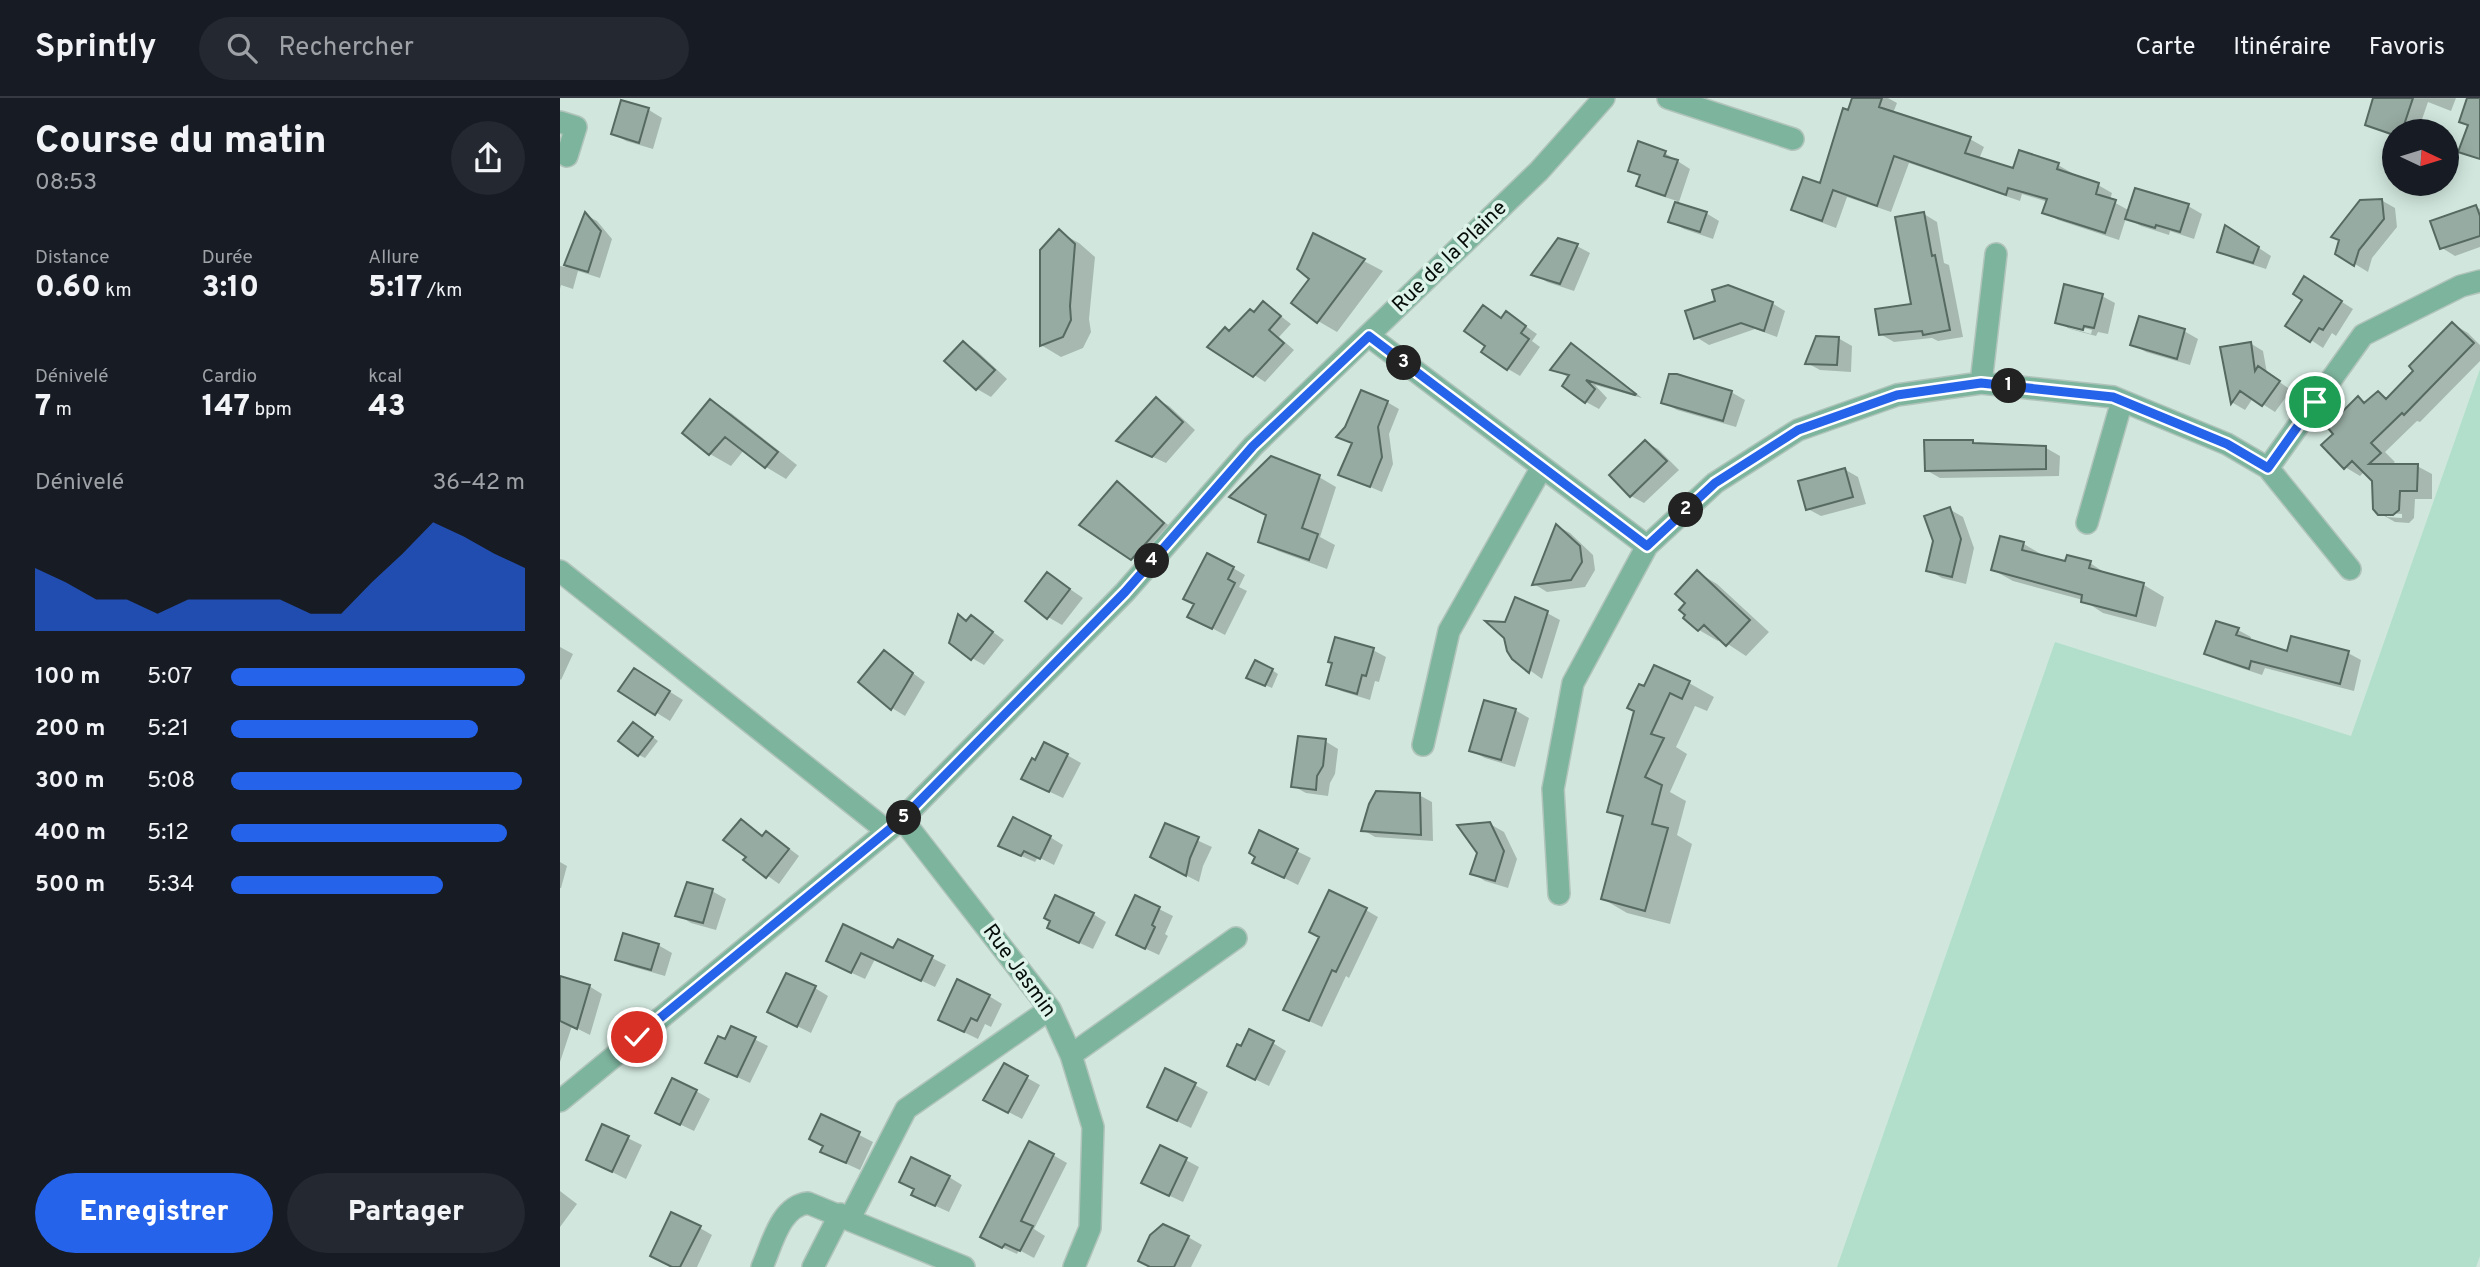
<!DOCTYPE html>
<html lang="fr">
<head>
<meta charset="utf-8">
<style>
	:root { --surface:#171b24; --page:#242831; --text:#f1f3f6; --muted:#9ea1a6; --line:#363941; --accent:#2563eb }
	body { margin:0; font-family:Overpass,sans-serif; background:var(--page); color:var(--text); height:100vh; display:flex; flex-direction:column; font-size:26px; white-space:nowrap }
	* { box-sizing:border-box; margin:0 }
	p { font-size:23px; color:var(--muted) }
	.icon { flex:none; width:38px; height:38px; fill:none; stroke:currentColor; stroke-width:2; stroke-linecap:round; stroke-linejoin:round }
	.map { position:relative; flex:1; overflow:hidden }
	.drawer { display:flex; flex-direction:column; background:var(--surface); width:560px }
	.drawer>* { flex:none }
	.needle { width:46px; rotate:94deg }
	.tools { position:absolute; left:1822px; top:21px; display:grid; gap:14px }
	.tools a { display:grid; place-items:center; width:77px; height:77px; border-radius:50%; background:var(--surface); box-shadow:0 4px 18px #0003; font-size:35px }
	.pin { position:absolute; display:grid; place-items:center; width:60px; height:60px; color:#fff; margin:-30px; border:4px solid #fff; border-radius:50%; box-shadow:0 2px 7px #0007 }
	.km { position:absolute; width:35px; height:35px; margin:-18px; border-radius:50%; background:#222; color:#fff; font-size:19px; line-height:35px; text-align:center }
	.round { display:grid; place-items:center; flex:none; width:74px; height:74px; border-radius:37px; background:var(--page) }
	.headline { display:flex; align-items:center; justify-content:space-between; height:119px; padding:0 35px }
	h1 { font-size:38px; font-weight:800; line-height:52px }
	.figures { display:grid; grid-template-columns:repeat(3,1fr); gap:10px; height:119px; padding:7px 35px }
	.figures div { display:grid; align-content:center }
	.figures b { font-size:30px; font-weight:800 }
	.figures small { font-size:19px; font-weight:400 }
	.figures p { font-size:19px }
	.chart { height:196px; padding:14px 35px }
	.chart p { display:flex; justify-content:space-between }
	.chart svg { width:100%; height:126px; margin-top:7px; fill:var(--accent); opacity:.7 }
	.action { display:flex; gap:14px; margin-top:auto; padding:14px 35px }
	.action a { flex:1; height:80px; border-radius:42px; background:var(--accent); color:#fff; font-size:28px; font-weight:800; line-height:80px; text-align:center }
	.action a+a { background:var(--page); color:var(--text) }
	ul { padding:0 35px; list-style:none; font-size:23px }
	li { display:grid; grid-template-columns:112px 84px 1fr; align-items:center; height:52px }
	li i { height:18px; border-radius:9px; background:var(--accent) }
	header { display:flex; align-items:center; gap:42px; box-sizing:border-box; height:98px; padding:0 35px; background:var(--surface); border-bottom:2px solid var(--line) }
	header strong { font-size:33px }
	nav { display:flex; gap:38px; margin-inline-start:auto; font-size:24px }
	.search { width:490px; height:63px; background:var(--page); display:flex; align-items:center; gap:18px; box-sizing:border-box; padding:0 24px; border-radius:38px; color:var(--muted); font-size:26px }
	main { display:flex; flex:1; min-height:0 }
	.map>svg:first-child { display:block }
	.green { fill:#b2dfcb }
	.shadow { fill:#0003; fill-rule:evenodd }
	.building { fill:#96aba2; stroke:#576a62; stroke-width:2 }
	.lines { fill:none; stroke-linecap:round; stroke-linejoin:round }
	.street-casing { stroke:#b1c4bb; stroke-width:24 }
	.street { stroke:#7db49e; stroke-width:21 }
	.route-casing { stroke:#fff; stroke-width:14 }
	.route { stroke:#2563eb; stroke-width:9 }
	.labels { text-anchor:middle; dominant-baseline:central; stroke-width:7; stroke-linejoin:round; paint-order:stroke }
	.street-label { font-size:21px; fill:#060d0a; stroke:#def4ea }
</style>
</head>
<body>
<header>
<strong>Sprintly</strong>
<div class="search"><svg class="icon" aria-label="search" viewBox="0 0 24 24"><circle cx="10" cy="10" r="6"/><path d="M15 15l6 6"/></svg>Rechercher</div>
<nav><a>Carte</a><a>Itinéraire</a><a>Favoris</a></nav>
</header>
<main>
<section class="drawer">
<div class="headline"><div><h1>Course du matin</h1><p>08:53</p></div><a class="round"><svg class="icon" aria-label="share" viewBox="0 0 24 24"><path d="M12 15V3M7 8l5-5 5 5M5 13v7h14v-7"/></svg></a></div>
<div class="figures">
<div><p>Distance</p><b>0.60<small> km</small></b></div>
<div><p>Durée</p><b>3:10</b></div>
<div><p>Allure</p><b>5:17<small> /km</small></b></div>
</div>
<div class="figures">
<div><p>Dénivelé</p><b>7<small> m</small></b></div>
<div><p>Cardio</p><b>147<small> bpm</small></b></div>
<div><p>kcal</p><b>43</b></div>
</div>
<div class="chart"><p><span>Dénivelé</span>36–42 m</p>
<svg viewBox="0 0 160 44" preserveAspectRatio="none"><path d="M0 44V22L10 27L20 33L30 33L40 38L50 33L60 33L70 33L80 33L90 38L100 38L110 27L120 17L130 6L140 11L150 17L160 22V44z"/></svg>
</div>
<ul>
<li><b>100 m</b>5:07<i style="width:100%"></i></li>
<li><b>200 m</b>5:21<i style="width:84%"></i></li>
<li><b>300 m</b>5:08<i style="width:99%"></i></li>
<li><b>400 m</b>5:12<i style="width:94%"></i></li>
<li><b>500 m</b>5:34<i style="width:72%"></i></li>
</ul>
<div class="action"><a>Enregistrer</a><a>Partager</a></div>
</section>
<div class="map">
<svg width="1920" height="1169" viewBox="0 0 1920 1169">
	<rect width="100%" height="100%" fill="#d1e7dd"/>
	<path class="green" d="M1920 271V1158L1916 1169H1277L1495 544 1791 638Z"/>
	<path class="shadow" d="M1294 0H1328L1337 5 1333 15 1410 41 1424 49 1419 61 1454 72 1498 67 1512 75 1511 78 1538 87 1552 95 1550 102 1570 113 1628 108 1642 116 1634 141 1610 133 1609 137 1581 128 1566 120 1559 142 1498 122 1485 114 1488 104 1462 96 1460 103 1349 65 1331 114 1287 99 1276 130 1247 119 1233 111 1261 87Z
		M1815 0H1896L1891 13 1868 4 1858 33H1834V39L1807 26Z
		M62 4 89 12 102 20 93 51 66 43 53 35Z
		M1105 55 1130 71 1118 107 1146 115 1159 123 1153 141 1124 131 1110 123 1117 103 1092 95 1078 87 1081 78 1070 72Z
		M1821 102 1835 110 1837 129 1812 160 1808 174 1777 155Z
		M1916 109 1920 111V149L1895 158 1882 150Z
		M1364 116 1377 124 1384 165 1389 167 1403 239 1378 243 1372 240 1334 244 1320 236 1353 207Z
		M26 117 37 123 52 141 40 180 18 173 13 191 1 187 0 191V168L5 169Z
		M499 134 519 145 535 159 529 221 531 234 523 250 501 259 481 247Z
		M754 137 823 173 777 234 758 223Z
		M1679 137 1711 158 1706 171 1672 160 1659 153Z
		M1017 148 1030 155 1014 193 987 184 974 176Z
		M1757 188 1793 211 1776 238 1772 235 1763 250 1751 242Z
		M1542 198 1555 205 1548 236 1538 234 1536 238 1510 231 1497 224ZM1509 226 1532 232 1531 236 1509 230Z
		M704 205 731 226 719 239 734 252 705 284 650 248 695 216Z
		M1212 205 1225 213 1217 239 1195 231 1149 247 1136 239Z
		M947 215 977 236 972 243 980 249 960 278 948 271 942 221Z
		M1893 226 1908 235 1920 247V263L1860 324 1857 323 1825 354 1835 364 1831 367 1857 368 1872 376V401H1855L1854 420 1849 425 1835 424 1819 415 1814 382 1805 373 1800 378 1785 369 1776 336 1798 300 1807 306 1818 295 1829 301 1855 273ZM1827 415 1842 416V420L1827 419Z
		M1624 233 1638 241 1630 267 1586 254 1572 246Z
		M1278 240 1292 248 1291 274 1260 272 1247 265Z
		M403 245 417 253 447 281 431 299 417 291 386 263Z
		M1690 245 1703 253 1707 275 1731 292 1715 314 1693 300 1685 312 1673 305 1662 250Z
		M1011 248 1024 255 1082 300 1035 287 1047 300 1039 311 1026 304 1010 280 993 271Z
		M1171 294 1185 302 1176 329 1117 312 1103 304Z
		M596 301 609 308 635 332 606 365 558 343Z
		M151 303 171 315 237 367 226 381 206 369 184 352 171 368 150 356 125 335Z
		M827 304 839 311 829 336 833 366 822 394 780 376 793 346 779 339Z
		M1085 344 1098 351 1119 372 1084 405 1071 398Z
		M1412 344 1418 347 1486 350 1500 358 1499 378 1380 380 1366 372Z
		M1284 371 1298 379 1306 406 1261 418 1248 411Z
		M759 379 776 389 760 439 775 447 767 471 718 453 700 443 708 418 671 399Z
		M557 385 570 393 616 434 585 468 572 460Z
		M1389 411 1403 419 1414 450 1406 486 1382 480 1368 472Z
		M997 428 1010 435 1033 457 1035 472 1025 489 987 494 974 486Z
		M1441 440 1464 446 1484 458 1506 465H1530L1550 478 1584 487 1604 499 1596 529 1543 515 1523 502 1453 483 1433 472Z
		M673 470 685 477 679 489 687 493 665 537 642 525Z
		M1137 474 1157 486 1209 534 1186 558 1160 541 1158 543 1139 532 1127 505Z
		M488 476 523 500 502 527 488 519Z
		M987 515 1000 522 982 581 953 560 946 525Z
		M399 519 408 524 412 519 444 542 424 567 412 560Z
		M1678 532 1691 539 1690 543 1728 555H1788L1801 562 1794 593 1705 570 1702 577 1660 563 1647 556Z
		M0 549 13 556 1 582 0 581Z
		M813 552 826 559 819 584 815 583 810 602 781 593 768 586 774 565Z
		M324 554 365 584 345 618 332 610Z
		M712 572 718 576 712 590 695 583Z
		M88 580 123 602 110 623 61 593Z
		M1129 585 1154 599 1147 613 1135 608 1116 649 1127 656 1110 694 1126 703 1117 737 1132 746 1110 826 1067 815 1043 801 1064 721 1049 713 1085 591Z
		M955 612 969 620 955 669 925 660 911 653Z
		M79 629 98 643 85 660 79 657Z
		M765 643 778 651 775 676 770 685 768 698 746 695 733 688Z
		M507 657 521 665 503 700 477 688 476 664Z
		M859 697 872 704 873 743 815 739 803 732Z
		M181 723 204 739 207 735 218 742 239 758 219 786 186 762 188 759Z
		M930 726 944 734 957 761 948 790 925 783 912 775Z
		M606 728 652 749 643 768 639 784 600 764Z
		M700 735 751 760 738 787 708 772Z
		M490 739 503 747 494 767 478 759 475 764 454 755Z
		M0 764 7 768 1 790H0Z
		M128 786 152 793 166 801 156 832 131 825 118 817Z
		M575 799 613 818 605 836 608 838 599 857 571 844Z
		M806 812 818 819 789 880 786 878 762 929 738 918 761 839Z
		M533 816 546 824 533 851 502 837Z
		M284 829 334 852 338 843 386 867 375 889 315 861 305 881 281 870Z
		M98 847 112 855 105 878 70 868 57 861Z
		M0 880 29 888 42 896 30 937 12 928 0 964Z
		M255 890 268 898 251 935 223 921Z
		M429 898 442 906 431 929 425 926 418 941 393 929Z
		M172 930 208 948 190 985 160 971 166 944Z
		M713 945 726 953 709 988 682 975V950Z
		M444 967 480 987 462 1021 439 1009Z
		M635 987 648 994 631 1030 602 1016Z
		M136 993 150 1001 134 1033 111 1022Z
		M262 1018 313 1044 300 1072 276 1061 265 1048Z
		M43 1028 82 1047 66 1081 42 1069Z
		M493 1057 507 1065 474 1131 485 1138 474 1160 459 1152 457 1156 435 1146Z
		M626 1062 639 1069 623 1104 597 1092Z
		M389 1079 402 1087 389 1114 367 1104Z
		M0 1093 17 1106 0 1129Z
		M140 1130 152 1137 137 1169H113Z
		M628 1139 642 1147 631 1169H592Z"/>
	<path class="building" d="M1292 0H1322L1319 9 1411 39 1405 55 1453 70 1459 52 1499 65 1497 71 1539 85 1536 96 1556 102 1545 135 1482 115 1487 101 1448 90 1446 97 1334 58 1317 108 1273 92 1262 123 1231 112 1243 79 1260 85 1283 10 1288 12Z
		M1813 0H1853L1842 33H1834V37L1805 27Z
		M1907 0H1920V61L1898 54 1908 27 1899 24Z
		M61 2 89 10 79 45 51 36Z
		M1078 43 1106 53 1104 58 1118 62 1105 98 1076 88 1080 77 1068 73Z
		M1575 90 1629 106 1620 134 1596 127 1595 130 1565 121Z
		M1822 101 1824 121 1799 152 1794 168 1775 156 1779 142 1771 139 1800 102Z
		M1115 104 1147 114 1140 134 1108 124Z
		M1916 107 1920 118V138L1880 151 1870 123Z
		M25 114 41 133 28 174 4 167Z
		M1364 114 1372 158 1375 157 1390 232 1363 237 1362 233 1319 237 1315 211 1351 206 1335 119Z
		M1665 127 1699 149 1693 165 1657 154Z
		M499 131 515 146 510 208 511 222 503 239 480 248V152Z
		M753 135 805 161 757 225 731 205 749 181 737 171Z
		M998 140 1018 146 1000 186 971 177Z
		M1744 178 1782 203 1763 232 1759 230 1750 244 1725 228 1742 202 1733 196Z
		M1504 186 1543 196 1534 230 1524 228 1523 232 1495 225Z
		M1168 187 1213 204 1204 233 1181 225 1134 241 1125 213 1155 203 1152 192Z
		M703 203 721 218 709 232 724 245 693 279 647 249 665 229 669 233 690 211 694 214Z
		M923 207 941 220 946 213 966 228 961 235 969 241 947 272 921 254 925 248 904 233Z
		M1579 218 1625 231 1617 261 1570 247Z
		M1892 224 1914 245 1844 317 1842 315 1811 345 1821 355 1809 366H1858L1857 393H1840L1839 412 1833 417H1818L1813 411 1812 383 1792 363 1784 371 1761 347 1773 336 1767 329 1798 298 1804 305 1818 293 1826 301 1853 273 1849 268Z
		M1256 238 1279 239 1277 267 1245 266Z
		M403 243 435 272 416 292 384 263Z
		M1691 244 1695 273 1698 268 1720 283 1702 308 1680 293 1671 306 1660 249Z
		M1011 245 1076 296 1075 297 1026 282 1035 291 1025 305 1002 288 1009 277 990 272Z
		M1109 276H1117L1172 293 1163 323 1101 305Z
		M801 292 828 303 818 329 822 359 810 389 778 377 792 345 776 339 785 329Z
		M596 299 623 324 592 359 556 343Z
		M150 301 218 354 205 370 165 339 149 357 122 335Z
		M1085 342 1107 363 1070 399 1049 377Z
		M1364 342H1413V345L1486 348V371L1365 373Z
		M711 358 760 377 742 430 758 436 749 462 698 444 706 417 669 399Z
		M1285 370 1293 399 1246 412 1238 383Z
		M557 383 604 425 571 462 519 427Z
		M1390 409 1401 441 1392 479 1366 473 1373 443 1364 418Z
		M996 426 1020 448 1022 464 1011 482 972 487Z
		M1440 438 1464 444 1462 452 1505 463 1507 457 1531 463 1529 470 1584 485 1576 518 1521 504 1522 497 1431 472Z
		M647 455 674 469 668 481 675 485 652 531 627 519 634 506 623 501Z
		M1137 472 1190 522 1166 548 1144 527 1138 533 1123 520 1125 517 1119 512 1125 505 1115 496Z
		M487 474 510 491 487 521 465 503Z
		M955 499 988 513 969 575 952 561 947 553 944 540 925 523 945 524Z
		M398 516 406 523 411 517 433 534 411 562 389 545Z
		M1656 523 1679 530 1676 537 1727 553 1731 538 1789 553 1780 586 1691 563 1689 571 1644 556Z
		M775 539 814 550 806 578 802 577 797 596 766 587 772 565 768 564Z
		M324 552 353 575 331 612 298 584Z
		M695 562 713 571 705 588 686 580Z
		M1094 567 1130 583 1122 601 1110 595 1091 636 1104 640 1085 679 1102 687 1092 726 1108 730 1085 813 1041 801 1063 718 1047 714 1074 613 1067 610 1079 586 1084 588Z
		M74 570 110 593 95 617 58 593Z
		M924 602 956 611 941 662 909 653Z
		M73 624 93 639 78 658 58 643Z
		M738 638 766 641 763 668 757 678 756 692 731 689Z
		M484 644 508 656 489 694 461 681 472 660 475 662Z
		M816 693 860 695 861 737 801 733 809 706Z
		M453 719 491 738 480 761 464 753 461 758 438 748Z
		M181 721 202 738 206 733 229 751 206 780 183 762 186 759 163 742Z
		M930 724 944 753 935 783 910 776 917 755 897 727Z
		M605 725 639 739 630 760 626 778 590 759Z
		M699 732 738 751 724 780 692 765 695 759 689 755Z
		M127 784 153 791 143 825 115 818Z
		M769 792 807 810 776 874 772 872 749 923 723 912 759 839 749 834Z
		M495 797 534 815 519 845 487 830 490 823 484 820Z
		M575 797 600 809 592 827 595 829 585 851 556 837Z
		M283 826 333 850 338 841 373 858 361 883 301 855 291 875 266 863Z
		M63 835 99 846 91 872 55 862Z
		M226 875 256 888 237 929 207 914Z
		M0 878 30 887 17 931 0 923Z
		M397 881 430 897 417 923 411 920 404 934 378 922Z
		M171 928 196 939 177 979 145 965 158 938 165 941Z
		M689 931 714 943 695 982 667 968 677 946 681 948Z
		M444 965 468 978 448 1015 423 1002Z
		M605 970 636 985 617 1023 587 1009Z
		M112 980 137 992 120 1027 95 1015Z
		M261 1016 300 1034 286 1065 260 1054 263 1048 249 1041Z
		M42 1026 69 1038 52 1074 26 1062Z
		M469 1043 494 1056 461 1123 473 1128 460 1153 445 1146 442 1150 420 1139Z
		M600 1047 627 1060 609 1098 581 1085Z
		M351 1059 390 1078 375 1108 351 1097 354 1091 339 1084Z
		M111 1114 141 1128 120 1169H112L90 1158Z
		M603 1126 629 1138 614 1169H590L578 1163 590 1137Z"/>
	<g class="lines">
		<defs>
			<path id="street" d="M1108 0 1233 41
				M0 24 16 29 7 58
				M809 238 1087 448
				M1421 285 1436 156
				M1708 370 1803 237 1901 188 1920 183
				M1527 425 1562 303
				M0 473 327 733
				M863 647 889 533 982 369
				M342 721 490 911 511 957 533 1029 530 1130 514 1169
				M999 796 993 691 1013 585 1087 448 1155 385 1238 332 1337 297 1421 285 1553 299 1667 346 1708 370 1790 471
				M511 957 676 840
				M0 1003 342 721 565 494 693 348 979 73 1044 0
				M290 1120 346 1011 490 911
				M202 1169C212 1147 220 1108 248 1105L404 1169
				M253 1169 280 1116"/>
		</defs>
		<use href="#street" class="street-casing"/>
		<use href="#street" class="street"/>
	</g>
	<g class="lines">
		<defs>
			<path id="route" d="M77 939 342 721 565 494 693 348 809 238 1087 448 1155 385 1238 332 1337 297 1421 285 1553 299 1667 346 1708 370 1755 304"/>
		</defs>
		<use href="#route" class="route-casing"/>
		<use href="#route" class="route"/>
	</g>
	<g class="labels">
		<g class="street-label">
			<text transform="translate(890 159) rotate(-44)">Rue de la Plaine</text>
			<text transform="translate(459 873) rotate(54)">Rue Jasmin</text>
		</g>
	</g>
</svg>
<div class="tools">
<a><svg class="needle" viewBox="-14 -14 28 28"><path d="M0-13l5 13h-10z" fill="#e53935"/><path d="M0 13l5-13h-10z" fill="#9ea1a6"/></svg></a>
</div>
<div class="pin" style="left:1755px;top:304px;background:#1e9e55"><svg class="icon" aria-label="arrive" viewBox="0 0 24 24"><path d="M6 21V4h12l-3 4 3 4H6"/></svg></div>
<div class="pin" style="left:77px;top:939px;background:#d93025"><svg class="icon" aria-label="check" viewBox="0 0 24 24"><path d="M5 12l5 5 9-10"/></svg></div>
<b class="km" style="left:1449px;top:288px">1</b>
<b class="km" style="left:1126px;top:412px">2</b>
<b class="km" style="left:844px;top:265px">3</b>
<b class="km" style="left:592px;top:463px">4</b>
<b class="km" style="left:344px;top:720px">5</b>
</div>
</main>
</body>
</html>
